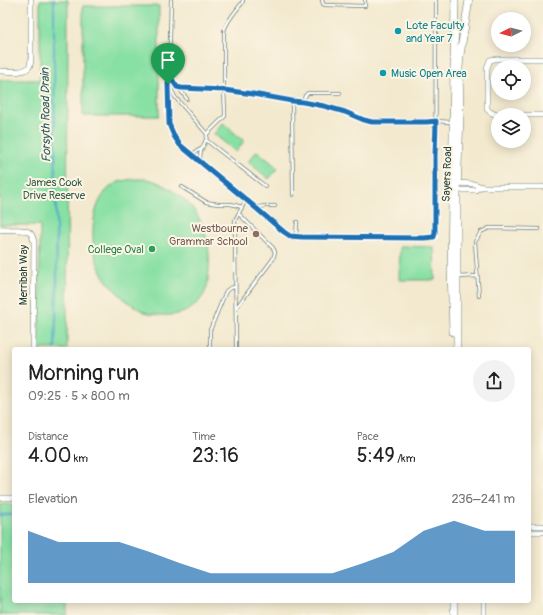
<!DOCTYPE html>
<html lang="en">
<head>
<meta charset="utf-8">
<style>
	:root { --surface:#fff; --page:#f2f2f2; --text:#222; --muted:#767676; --accent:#1f6fb2 }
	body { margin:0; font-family:Pangolin,sans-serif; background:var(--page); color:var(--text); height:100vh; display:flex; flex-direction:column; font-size:15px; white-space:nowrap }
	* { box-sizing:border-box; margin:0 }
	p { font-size:13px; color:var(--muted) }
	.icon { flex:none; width:22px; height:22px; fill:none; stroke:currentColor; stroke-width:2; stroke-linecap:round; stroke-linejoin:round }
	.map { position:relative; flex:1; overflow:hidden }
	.drawer { position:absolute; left:12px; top:347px; width:519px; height:256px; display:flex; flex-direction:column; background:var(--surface); border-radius:4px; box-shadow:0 2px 10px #0003 }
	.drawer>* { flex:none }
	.needle { width:26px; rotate:264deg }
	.tools { position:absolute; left:491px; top:12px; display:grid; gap:8px }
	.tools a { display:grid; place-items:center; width:40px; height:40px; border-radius:50%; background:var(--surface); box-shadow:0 2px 10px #0003; font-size:20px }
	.pin { position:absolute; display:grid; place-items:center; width:34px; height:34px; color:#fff; margin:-41px -17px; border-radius:50% 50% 50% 0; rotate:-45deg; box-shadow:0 0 4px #0007 }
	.pin .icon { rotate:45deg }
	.round { display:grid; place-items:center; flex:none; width:42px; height:42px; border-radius:21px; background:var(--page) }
	.headline { display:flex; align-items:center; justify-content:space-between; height:68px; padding:0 16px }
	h1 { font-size:22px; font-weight:600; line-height:30px }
	.metrics { display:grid; grid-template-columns:repeat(3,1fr); gap:6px; height:68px; padding:4px 16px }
	.metrics div { display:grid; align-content:center }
	.metrics b { font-size:20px; font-weight:600 }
	.metrics small { font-size:11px; font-weight:400 }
	.metrics p { font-size:11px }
	.chart { height:112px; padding:8px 16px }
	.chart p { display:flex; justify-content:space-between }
	.chart svg { width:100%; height:72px; margin-top:4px; fill:var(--accent); opacity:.7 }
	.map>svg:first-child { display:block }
	.green { fill:#88e0a4; stroke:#548e6c }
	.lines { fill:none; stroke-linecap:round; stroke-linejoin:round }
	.stream { stroke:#48a7c7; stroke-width:2 }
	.lane-casing { stroke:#69796a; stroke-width:4 }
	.street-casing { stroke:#69796a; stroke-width:6 }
	.secondary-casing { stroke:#69796a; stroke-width:8 }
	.lane { stroke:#fff; stroke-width:2.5 }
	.street { stroke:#fff; stroke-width:5 }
	.secondary { stroke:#fff; stroke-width:7 }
	.route-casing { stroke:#fff; stroke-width:8 }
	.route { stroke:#1f6fb2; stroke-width:5 }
	.culture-dot { fill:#0f9aa8; stroke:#fcf5e5; stroke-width:1.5 }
	.education-dot { fill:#8d6e63; stroke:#fcf5e5; stroke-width:1.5 }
	.leisure-dot { fill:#2e9e5b; stroke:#fcf5e5; stroke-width:1.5 }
	.labels { text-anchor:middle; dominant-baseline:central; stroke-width:4; stroke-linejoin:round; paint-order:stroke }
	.culture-label { font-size:11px; fill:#0d838f; stroke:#fcf5e5; text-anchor:start }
	.street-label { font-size:11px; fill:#1f3d34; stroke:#fcf5e5 }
	.park-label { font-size:11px; fill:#345e4a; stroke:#fcf5e5 }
	.education-label { font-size:11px; fill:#785e54; stroke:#fcf5e5; text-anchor:end }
	.leisure-label { font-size:11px; fill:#27864d; stroke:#fcf5e5; text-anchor:end }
	.water-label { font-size:12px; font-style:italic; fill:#2b5d60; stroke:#fcf5e5 }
</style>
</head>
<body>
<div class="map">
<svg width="543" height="615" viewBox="0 0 543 615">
	<rect width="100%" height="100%" fill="#fcf5e5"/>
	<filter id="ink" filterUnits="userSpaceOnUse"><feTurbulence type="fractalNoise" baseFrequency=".025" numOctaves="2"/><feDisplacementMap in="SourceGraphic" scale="8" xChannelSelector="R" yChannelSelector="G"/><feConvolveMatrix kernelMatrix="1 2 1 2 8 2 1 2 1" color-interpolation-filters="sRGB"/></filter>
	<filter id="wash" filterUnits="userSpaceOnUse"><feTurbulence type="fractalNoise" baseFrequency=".012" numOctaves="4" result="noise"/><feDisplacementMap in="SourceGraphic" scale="16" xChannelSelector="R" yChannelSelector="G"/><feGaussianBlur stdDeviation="0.9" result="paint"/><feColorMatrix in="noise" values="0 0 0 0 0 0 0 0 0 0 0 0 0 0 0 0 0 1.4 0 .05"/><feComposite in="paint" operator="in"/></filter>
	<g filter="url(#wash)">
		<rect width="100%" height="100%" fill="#f3e9cf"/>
		<path class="green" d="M40 0H68L67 349H39L40 225H0V80H40Z
			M83 6H159V116H83Z
			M223 123 244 141 236 152 214 134Z
			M257 151 278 168 269 179 248 162Z
			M139 179C143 179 148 179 151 180 159 182 166 187 173 191 178 195 183 198 187 202 204 218 211 247 209 269 208 281 208 291 200 300 190 313 175 316 159 315 156 314 153 314 150 314 134 309 113 291 104 277 88 252 87 199 116 183 123 180 132 179 139 179Z
			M400 246 434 247 435 280H399Z
			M0 504H14V601H67V615H0Z"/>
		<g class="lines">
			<path class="stream" d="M54 0V61L57 285 55 349
				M0 515 14 514"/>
		</g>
	</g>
	<g filter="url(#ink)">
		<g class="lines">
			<defs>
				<path id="lane" d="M171 0 169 75C169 83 171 90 175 97L207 134
					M322 0 323 4 325 5 365 6V0
					M169 75 177 87 181 88 224 90V31C227 20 236 11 242 3L243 0
					M169 81 168 84 169 124 174 137 180 145 250 203 284 232 290 236 302 237 424 238 433 237 435 233 436 0
					M179 88 187 99
					M292 101 293 195
					M303 102 305 96 308 93H340
					M207 134 225 116V111L224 90 253 93 324 106 345 112 364 120 372 122 436 121 451 122
					M206 140 265 186
					M192 154 201 149
					M200 161C200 158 200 154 201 151 203 145 207 141 207 134
					M182 187 206 202 218 204H231L242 207
					M255 208 265 206H275
					M296 236 297 222
					M457 277 477 276
					M479 296 475 242 481 232 489 228 539 229
					M236 308 273 259 275 252 273 248 239 214
					M210 349V330L226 291 230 288 235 287
					M236 349 235 228V220L246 200"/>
				<path id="street" d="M543 59H495L490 60 487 68V109L490 112 496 115H543
					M0 71C7 71 24 74 29 67 31 64 31 61 31 57V0
					M455 183 474 184 483 187H543
					M455 190H475L481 187
					M0 230C7 230 25 228 30 233 33 235 33 239 34 242L33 349
					M0 498H14
					M529 526H543
					M529 532H543
					M484 615V601"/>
				<path id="secondary" d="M453 332 451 269 455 0
					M456 349 457 344V190L460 117 459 68 460 55 469 0
					M454 615V601"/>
			</defs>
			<use href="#lane" class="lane-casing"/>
			<use href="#street" class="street-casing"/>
			<use href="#secondary" class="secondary-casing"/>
			<use href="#lane" class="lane"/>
			<use href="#street" class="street"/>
			<use href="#secondary" class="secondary"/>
		</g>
	</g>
	<g class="lines" filter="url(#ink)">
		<defs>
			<path id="route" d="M169 75 177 87 181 88 224 90 253 94 292 101 303 102 324 106 345 112 364 120 372 122H427L436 121 435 156V233L434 237 424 238 302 237 290 236 284 232 250 203 180 145 174 136 169 124 168 84 169 81Z"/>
		</defs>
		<use href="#route" class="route-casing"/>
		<use href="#route" class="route"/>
	</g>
	<g class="culture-dot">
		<circle cx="398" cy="31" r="4"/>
		<circle cx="383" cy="73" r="4"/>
	</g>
	<circle class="education-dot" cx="256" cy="234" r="4"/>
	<circle class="leisure-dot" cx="152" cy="249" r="4"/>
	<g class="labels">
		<g class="culture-label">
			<text x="406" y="25">Lote Faculty<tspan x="406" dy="13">and Year 7</tspan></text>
			<text x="391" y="73">Music Open Area</text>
		</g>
		<g class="street-label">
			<text transform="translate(447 174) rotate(-88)">Sayers Road</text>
			<text transform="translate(23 275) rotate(-90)">Merribah Way</text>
		</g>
		<g class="park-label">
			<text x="54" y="182">James Cook<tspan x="54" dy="13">Drive Reserve</tspan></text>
		</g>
		<g class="education-label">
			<text x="248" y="228">Westbourne<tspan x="248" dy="13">Grammar School</tspan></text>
		</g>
		<g class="leisure-label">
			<text x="144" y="249">College Oval</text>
		</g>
		<g class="water-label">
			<text transform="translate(46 115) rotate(-91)">Forsyth Road Drain</text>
		</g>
	</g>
</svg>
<div class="tools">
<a><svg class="needle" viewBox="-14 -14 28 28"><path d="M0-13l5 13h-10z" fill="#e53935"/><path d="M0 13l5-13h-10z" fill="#767676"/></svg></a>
<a><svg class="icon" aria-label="locate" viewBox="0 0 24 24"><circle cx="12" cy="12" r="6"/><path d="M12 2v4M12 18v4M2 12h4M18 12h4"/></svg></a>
<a><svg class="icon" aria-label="layers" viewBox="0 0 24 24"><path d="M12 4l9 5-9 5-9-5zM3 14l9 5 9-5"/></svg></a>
</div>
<div class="pin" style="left:168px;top:84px;background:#1e9e55"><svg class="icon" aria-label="arrive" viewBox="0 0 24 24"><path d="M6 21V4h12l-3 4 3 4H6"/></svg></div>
<section class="drawer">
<div class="headline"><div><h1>Morning run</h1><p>09:25 · 5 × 800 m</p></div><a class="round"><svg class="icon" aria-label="share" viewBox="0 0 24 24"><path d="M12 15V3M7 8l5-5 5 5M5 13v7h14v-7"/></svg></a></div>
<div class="metrics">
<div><p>Distance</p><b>4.00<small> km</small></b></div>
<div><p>Time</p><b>23:16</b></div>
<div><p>Pace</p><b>5:49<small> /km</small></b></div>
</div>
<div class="chart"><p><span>Elevation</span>236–241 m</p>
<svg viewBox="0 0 160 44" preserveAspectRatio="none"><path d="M0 44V12L10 19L20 19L30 19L40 25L50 32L60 38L70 38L80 38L90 38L100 38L110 32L120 25L130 12L140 6L150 12L160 12V44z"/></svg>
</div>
</section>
</div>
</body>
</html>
